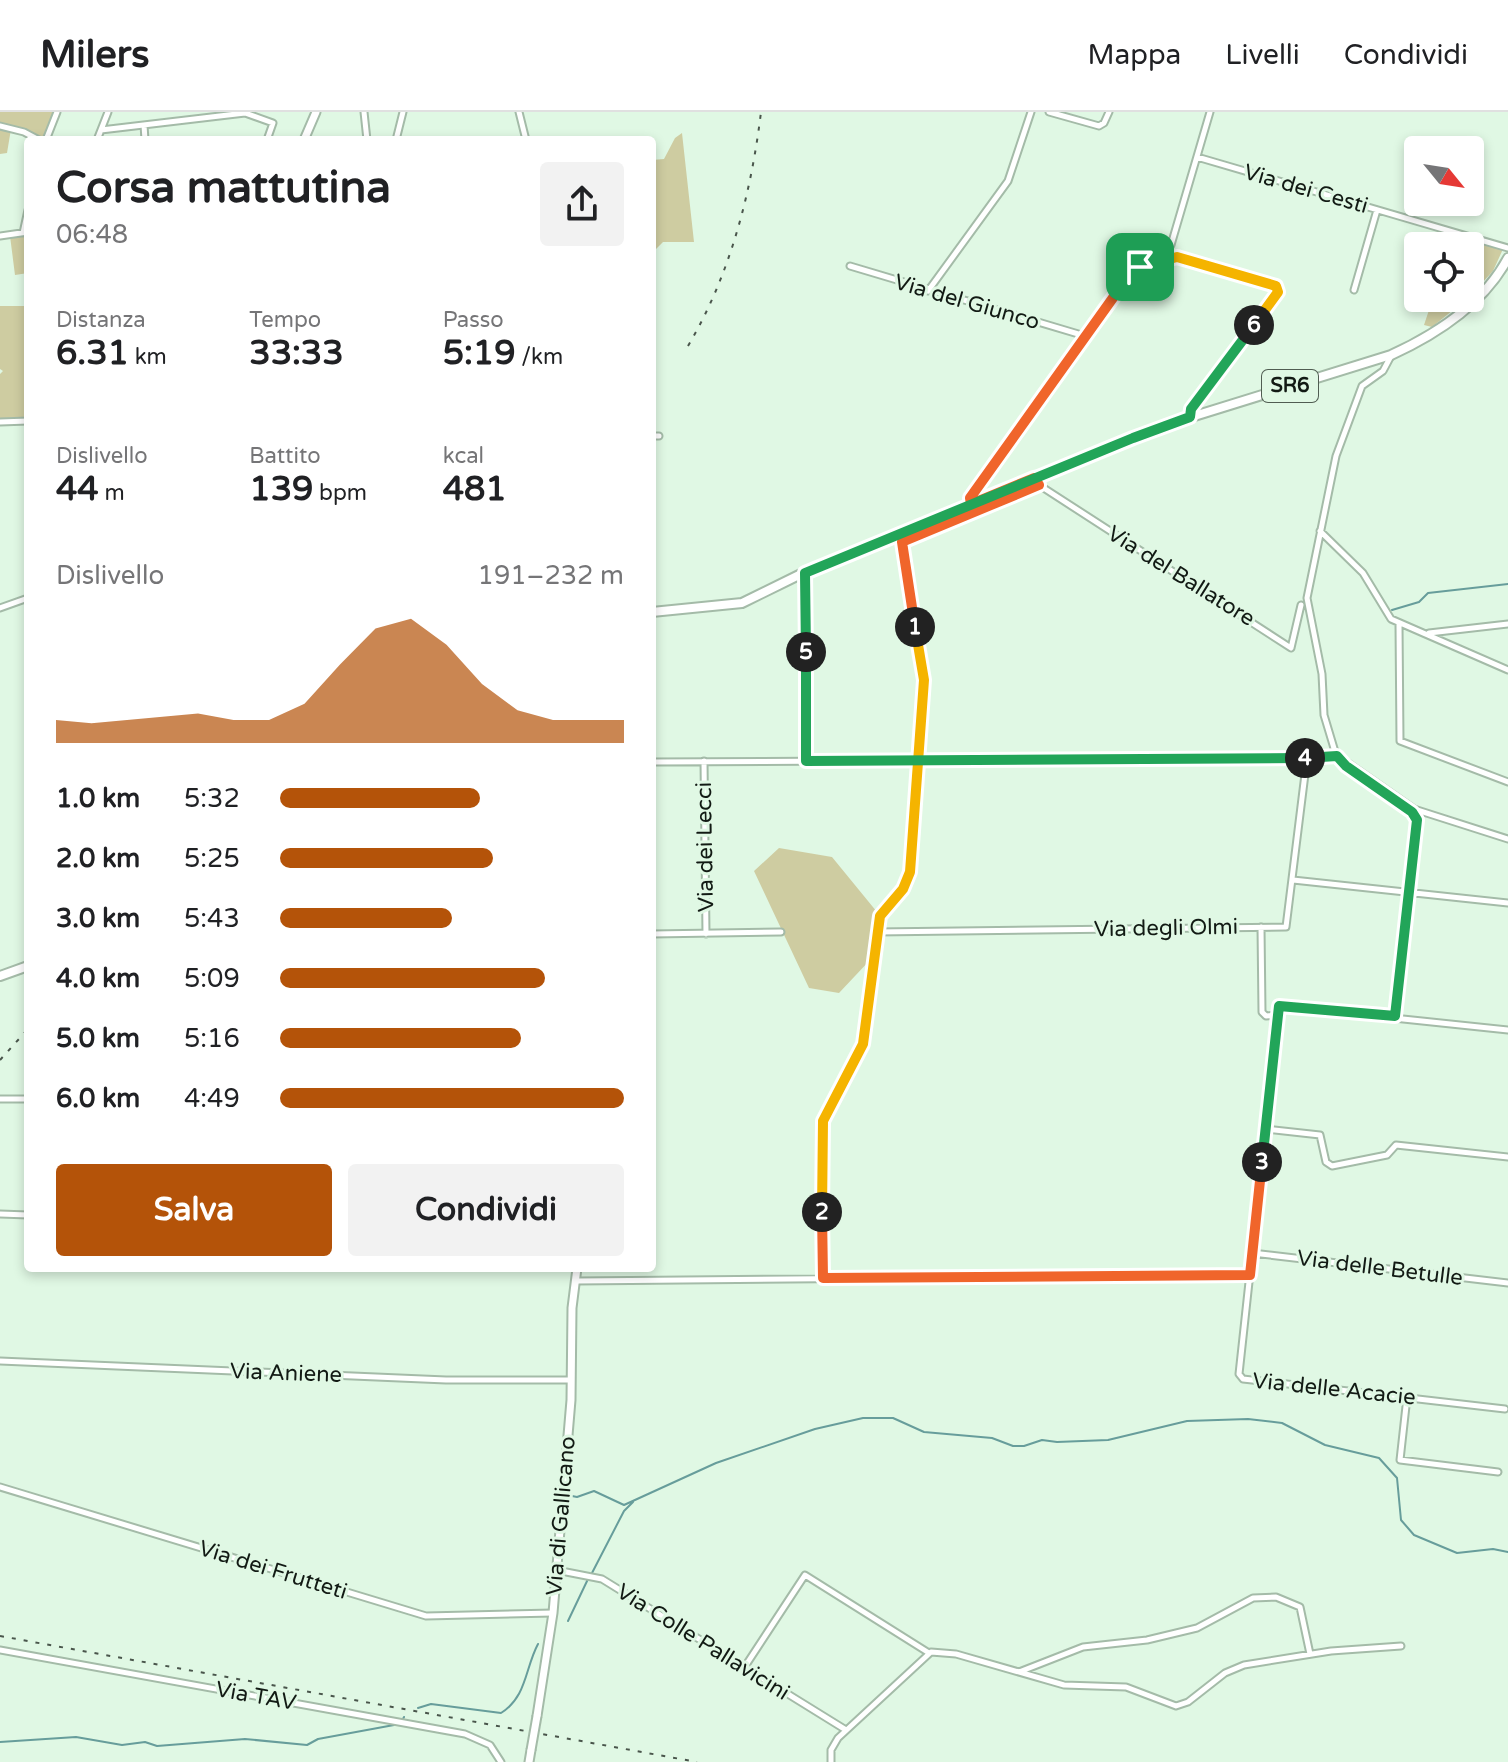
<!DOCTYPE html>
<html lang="it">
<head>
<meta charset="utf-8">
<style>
	:root { --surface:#fff; --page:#f2f2f2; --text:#202124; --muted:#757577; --line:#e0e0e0; --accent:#b45309 }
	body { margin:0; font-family:"Varela Round",sans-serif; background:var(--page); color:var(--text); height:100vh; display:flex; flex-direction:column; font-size:30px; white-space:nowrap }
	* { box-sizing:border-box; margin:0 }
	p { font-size:26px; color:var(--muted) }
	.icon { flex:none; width:44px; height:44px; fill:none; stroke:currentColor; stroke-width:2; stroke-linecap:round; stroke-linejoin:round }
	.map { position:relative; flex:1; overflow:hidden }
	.side { position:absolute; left:24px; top:24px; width:632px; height:1136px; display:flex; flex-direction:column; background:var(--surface); border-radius:8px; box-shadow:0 4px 12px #0003 }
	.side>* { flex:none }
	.needle { width:52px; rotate:120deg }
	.buttons { position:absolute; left:1404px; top:24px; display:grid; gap:16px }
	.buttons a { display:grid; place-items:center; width:80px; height:80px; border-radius:8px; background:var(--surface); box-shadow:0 4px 12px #0003; font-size:40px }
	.pin { position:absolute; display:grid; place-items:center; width:68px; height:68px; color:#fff; margin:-34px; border-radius:16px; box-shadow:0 4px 12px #0006 }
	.km { position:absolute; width:40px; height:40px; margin:-20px; border-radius:50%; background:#222; color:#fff; font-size:22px; line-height:40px; text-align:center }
	.round { display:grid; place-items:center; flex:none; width:84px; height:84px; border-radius:8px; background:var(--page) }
	.summary { display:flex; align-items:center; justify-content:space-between; height:136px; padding:0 32px }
	h1 { font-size:44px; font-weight:700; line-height:60px }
	.stats { display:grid; grid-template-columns:repeat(3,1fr); gap:12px; height:136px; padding:8px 32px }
	.stats div { display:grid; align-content:center }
	.stats b { font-size:34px; font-weight:700 }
	.stats small { font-size:22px; font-weight:400 }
	.stats p { font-size:22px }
	.chart { height:224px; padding:16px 32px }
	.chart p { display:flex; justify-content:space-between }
	.chart svg { width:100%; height:144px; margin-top:8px; fill:var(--accent); opacity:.7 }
	.action { display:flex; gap:16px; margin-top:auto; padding:16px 32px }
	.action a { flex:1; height:92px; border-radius:8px; background:var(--accent); color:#fff; font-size:32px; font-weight:700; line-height:92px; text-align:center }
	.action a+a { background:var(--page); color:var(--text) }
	ul { padding:0 32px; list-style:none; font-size:26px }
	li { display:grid; grid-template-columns:128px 96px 1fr; align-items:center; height:60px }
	li i { height:20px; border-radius:10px; background:var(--accent) }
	header { display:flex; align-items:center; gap:48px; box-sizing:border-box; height:112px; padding:0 40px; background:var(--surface); border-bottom:2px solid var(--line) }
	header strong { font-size:38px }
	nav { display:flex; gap:44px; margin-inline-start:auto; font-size:28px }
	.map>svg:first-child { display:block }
	.green { fill:#cecca1 }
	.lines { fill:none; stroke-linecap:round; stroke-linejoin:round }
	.stream { stroke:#679d9b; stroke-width:2 }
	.street-casing { stroke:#a4bba8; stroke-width:9 }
	.secondary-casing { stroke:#a4bba8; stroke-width:11 }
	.primary-casing { stroke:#a4bba8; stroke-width:12 }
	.street { stroke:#fff; stroke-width:5 }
	.secondary { stroke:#fff; stroke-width:7 }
	.primary { stroke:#fff; stroke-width:8 }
	.rail { stroke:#49554b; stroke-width:2; stroke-dasharray:4 8; stroke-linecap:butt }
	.secondary-bridge-casing { stroke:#a4bba8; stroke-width:11; stroke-linecap:butt }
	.secondary-bridge { stroke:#fff; stroke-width:7 }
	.split-1-casing { stroke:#fff; stroke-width:16 }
	.split-2-casing { stroke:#fff; stroke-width:16 }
	.split-3-casing { stroke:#fff; stroke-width:16 }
	.split-4-casing { stroke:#fff; stroke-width:16 }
	.split-5-casing { stroke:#fff; stroke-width:16 }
	.split-6-casing { stroke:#fff; stroke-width:16 }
	.split-7-casing { stroke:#fff; stroke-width:16 }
	.split-1 { stroke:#f0652b; stroke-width:10 }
	.split-2 { stroke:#f5b400; stroke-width:10 }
	.split-3 { stroke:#f0652b; stroke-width:10 }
	.split-4 { stroke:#22a559; stroke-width:10 }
	.split-5 { stroke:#22a559; stroke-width:10 }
	.split-6 { stroke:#22a559; stroke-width:10 }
	.split-7 { stroke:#f5b400; stroke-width:10 }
	.labels { text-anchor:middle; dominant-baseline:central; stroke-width:6; stroke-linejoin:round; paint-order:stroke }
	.shield { fill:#e0f8e4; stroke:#505d52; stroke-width:2 }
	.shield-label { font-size:20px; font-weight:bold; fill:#121a14 }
	.street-label { font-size:22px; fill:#121a14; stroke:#e0f8e4 }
</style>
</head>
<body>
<header>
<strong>Milers</strong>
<nav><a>Mappa</a><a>Livelli</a><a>Condividi</a></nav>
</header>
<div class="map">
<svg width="1508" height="1650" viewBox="0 0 1508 1650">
	<rect width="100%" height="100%" fill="#e0f8e4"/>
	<path class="green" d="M0 0H58L46 28C32 28 26 17 11 17L7 41 0 42Z
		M682 21 694 130H663L652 141V48L664 47 675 26Z
		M28 122V161L15 163 10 124Z
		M1452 122 1503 137 1493 159 1470 184V134H1448Z
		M1433 186H1468L1432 215 1424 213Z
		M0 194H28V305L0 307V262L3 259 0 257Z
		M779 736 832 745 877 800 871 847 839 881 809 876 754 759Z"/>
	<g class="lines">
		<path class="stream" d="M1392 498 1419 490 1428 481 1508 472
			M567 1383 577 1385 594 1379 624 1393 716 1351 815 1317 863 1306H893L924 1320 992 1326 1013 1334H1024L1042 1328 1057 1330 1108 1328 1187 1309 1248 1307 1282 1311 1325 1333 1379 1346 1397 1366 1401 1408 1414 1423 1457 1441 1493 1437 1508 1440
			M592 1461 624 1399 633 1390
			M568 1509 588 1467
			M418 1596 431 1592 501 1601C527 1585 525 1556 538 1532
			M403 1607 404 1605
			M0 1630 76 1625 122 1633 145 1630 157 1634 245 1627 307 1633 318 1627 394 1613"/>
		<defs>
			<path id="street" d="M364 0 367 28
				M519 0 526 28
				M1049 0 1099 14 1104 11 1109 0
				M245 1 273 11 267 28
				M144 13 145 28
				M0 14 24 20 39 28
				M101 18 245 1
				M46 28 57 0
				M97 28 108 0
				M396 28 403 0
				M1197 45 1508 136
				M23 121 28 98
				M0 124 28 120
				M1138 153 1177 145 1279 176 1191 297 1190 305
				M850 154 1085 224
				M1354 178 1377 98
				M928 179 1008 69 1031 0
				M1391 244 1383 259 1362 274 1336 344 1307 486 1322 562 1324 603 1336 643 1346 654 1417 706 1395 904
				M0 310 28 309
				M652 324H659
				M1039 373 1291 536 1301 493
				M971 391 970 386 1138 153 1171 133 1210 0
				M1320 419 1363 461 1391 507 1508 558
				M805 461 806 649
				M0 496 28 486
				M1399 512 1400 629 1508 670
				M1429 521 1508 512
				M1338 644 1414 697 1508 727
				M704 649 706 822
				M652 650 1199 647 1337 644
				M1293 768 1508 791
				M1261 815 1262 900 1266 904 1277 903
				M876 820 1286 815 1307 646
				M652 822 781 820
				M0 987H28
				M1266 1017 1320 1023 1326 1050 1332 1054 1387 1043 1396 1033 1508 1045
				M0 1102 28 1103
				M1252 1141 1508 1171
				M823 1166 822 1012 862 936 879 806 904 775 911 757 924 564 901 433 906 428 1039 373
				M576 1169 1250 1163
				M0 1249 446 1268H571
				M1407 1285 1400 1348 1498 1360
				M1505 1297 1243 1267 1239 1262 1279 894 1508 918
				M0 1375 426 1504 553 1501
				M556 1458 602 1467 846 1618
				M0 1538 465 1622 490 1633 501 1650
				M744 1556 805 1463 929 1541
				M1019 1560 1083 1535 1147 1528 1197 1516 1253 1486 1276 1485 1300 1495 1310 1542
				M831 1650V1638L838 1626 931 1540 956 1542 1064 1573 1126 1575 1176 1594 1188 1590 1225 1561 1244 1553 1331 1539 1401 1534"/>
			<path id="secondary" d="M304 28 316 0
				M537 1604 553 1501 571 1288 572 1196 577 1156
				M529 1650 531 1638"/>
			<path id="primary" d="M652 500 742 491 801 462 1159 315 1391 243C1437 222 1484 191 1508 146
				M0 864 28 854"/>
		</defs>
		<use href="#street" class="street-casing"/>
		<use href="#secondary" class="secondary-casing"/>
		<use href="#primary" class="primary-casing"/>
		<use href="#street" class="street"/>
		<use href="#secondary" class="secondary"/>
		<use href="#primary" class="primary"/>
		<path class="rail" d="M688 234C730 163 751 82 761 0
			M0 948 28 917
			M0 1524 697 1650"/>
		<defs>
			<path id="secondary-bridge" d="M531 1638 537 1604"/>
		</defs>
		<use href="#secondary-bridge" class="secondary-bridge-casing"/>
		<use href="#secondary-bridge" class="secondary-bridge"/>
	</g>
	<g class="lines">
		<defs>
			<path id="split-1" d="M915 515 902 430 1039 373 1034 366 971 392 970 386 1115 183 1138 153 1140 155"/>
			<path id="split-2" d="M822 1100 823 1009 863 932 880 804 903 777 910 760 924 568 915 515"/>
			<path id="split-3" d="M822 1100 823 1166 1250 1163 1262 1050"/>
			<path id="split-4" d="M1262 1050 1279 894 1395 904 1417 708 1412 700 1346 654 1337 644 1305 646"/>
			<path id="split-5" d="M806 540V649L1305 646"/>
			<path id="split-6" d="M806 540 805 461 1133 326 1190 305 1191 297 1254 213"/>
			<path id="split-7" d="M1140 155 1177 145 1276 174 1278 180 1254 213"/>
		</defs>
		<use href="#split-1" class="split-1-casing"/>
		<use href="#split-2" class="split-2-casing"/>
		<use href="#split-3" class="split-3-casing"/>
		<use href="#split-4" class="split-4-casing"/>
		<use href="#split-5" class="split-5-casing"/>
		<use href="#split-6" class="split-6-casing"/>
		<use href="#split-7" class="split-7-casing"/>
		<use href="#split-1" class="split-1"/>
		<use href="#split-2" class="split-2"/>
		<use href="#split-3" class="split-3"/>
		<use href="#split-4" class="split-4"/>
		<use href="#split-5" class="split-5"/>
		<use href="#split-6" class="split-6"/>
		<use href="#split-7" class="split-7"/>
	</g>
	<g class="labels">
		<rect class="shield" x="1262" y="258" width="56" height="32" rx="6"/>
		<g class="shield-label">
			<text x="1290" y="274">SR6</text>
		</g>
		<g class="street-label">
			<text transform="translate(1306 77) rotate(16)">Via dei Cesti</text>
			<text transform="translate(967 190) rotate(16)">Via del Giunco</text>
			<text transform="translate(1181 464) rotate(32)">Via del Ballatore</text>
			<text transform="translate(705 735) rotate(-91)">Via dei Lecci</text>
			<text transform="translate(1166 816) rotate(-1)">Via degli Olmi</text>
			<text transform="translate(1380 1156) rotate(7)">Via delle Betulle</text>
			<text transform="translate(286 1261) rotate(2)">Via Aniene</text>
			<text transform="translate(1334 1277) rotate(6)">Via delle Acacie</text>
			<text transform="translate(561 1404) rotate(-85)">Via di Gallicano</text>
			<text transform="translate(273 1458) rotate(17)">Via dei Frutteti</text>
			<text transform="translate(703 1530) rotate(32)">Via Colle Pallavicini</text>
			<text transform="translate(256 1584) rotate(10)">Via TAV</text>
		</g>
	</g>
</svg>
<div class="buttons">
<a><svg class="needle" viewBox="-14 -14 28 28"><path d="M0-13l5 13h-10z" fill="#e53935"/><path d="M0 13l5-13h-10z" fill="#757577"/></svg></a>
<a><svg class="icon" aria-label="locate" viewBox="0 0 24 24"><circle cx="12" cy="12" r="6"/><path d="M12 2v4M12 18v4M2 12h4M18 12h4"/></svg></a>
</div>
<div class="pin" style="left:1140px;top:155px;background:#1e9e55"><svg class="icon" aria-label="arrive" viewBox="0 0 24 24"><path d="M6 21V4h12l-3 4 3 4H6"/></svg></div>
<b class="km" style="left:915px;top:515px">1</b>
<b class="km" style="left:822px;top:1100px">2</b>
<b class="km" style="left:1262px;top:1050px">3</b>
<b class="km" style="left:1305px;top:646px">4</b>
<b class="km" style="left:806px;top:540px">5</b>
<b class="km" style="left:1254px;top:213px">6</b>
<section class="side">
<div class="summary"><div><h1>Corsa mattutina</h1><p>06:48</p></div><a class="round"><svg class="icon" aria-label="share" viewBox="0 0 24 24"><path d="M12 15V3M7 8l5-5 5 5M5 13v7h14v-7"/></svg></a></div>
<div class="stats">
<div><p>Distanza</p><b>6.31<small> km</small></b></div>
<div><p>Tempo</p><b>33:33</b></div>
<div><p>Passo</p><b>5:19<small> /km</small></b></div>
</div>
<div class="stats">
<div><p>Dislivello</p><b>44<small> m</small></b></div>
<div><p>Battito</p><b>139<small> bpm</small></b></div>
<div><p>kcal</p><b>481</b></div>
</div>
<div class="chart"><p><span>Dislivello</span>191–232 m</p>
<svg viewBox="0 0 160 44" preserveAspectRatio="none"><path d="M0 44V37L10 38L20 37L30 36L40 35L50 37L60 37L70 32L80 20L90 9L100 6L110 14L120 26L130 34L140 37L150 37L160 37V44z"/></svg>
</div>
<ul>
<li><b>1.0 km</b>5:32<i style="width:58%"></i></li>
<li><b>2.0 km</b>5:25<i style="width:62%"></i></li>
<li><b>3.0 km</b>5:43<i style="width:50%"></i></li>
<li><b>4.0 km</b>5:09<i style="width:77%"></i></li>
<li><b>5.0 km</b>5:16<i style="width:70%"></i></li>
<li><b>6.0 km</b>4:49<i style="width:100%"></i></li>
</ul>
<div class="action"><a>Salva</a><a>Condividi</a></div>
</section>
</div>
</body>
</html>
